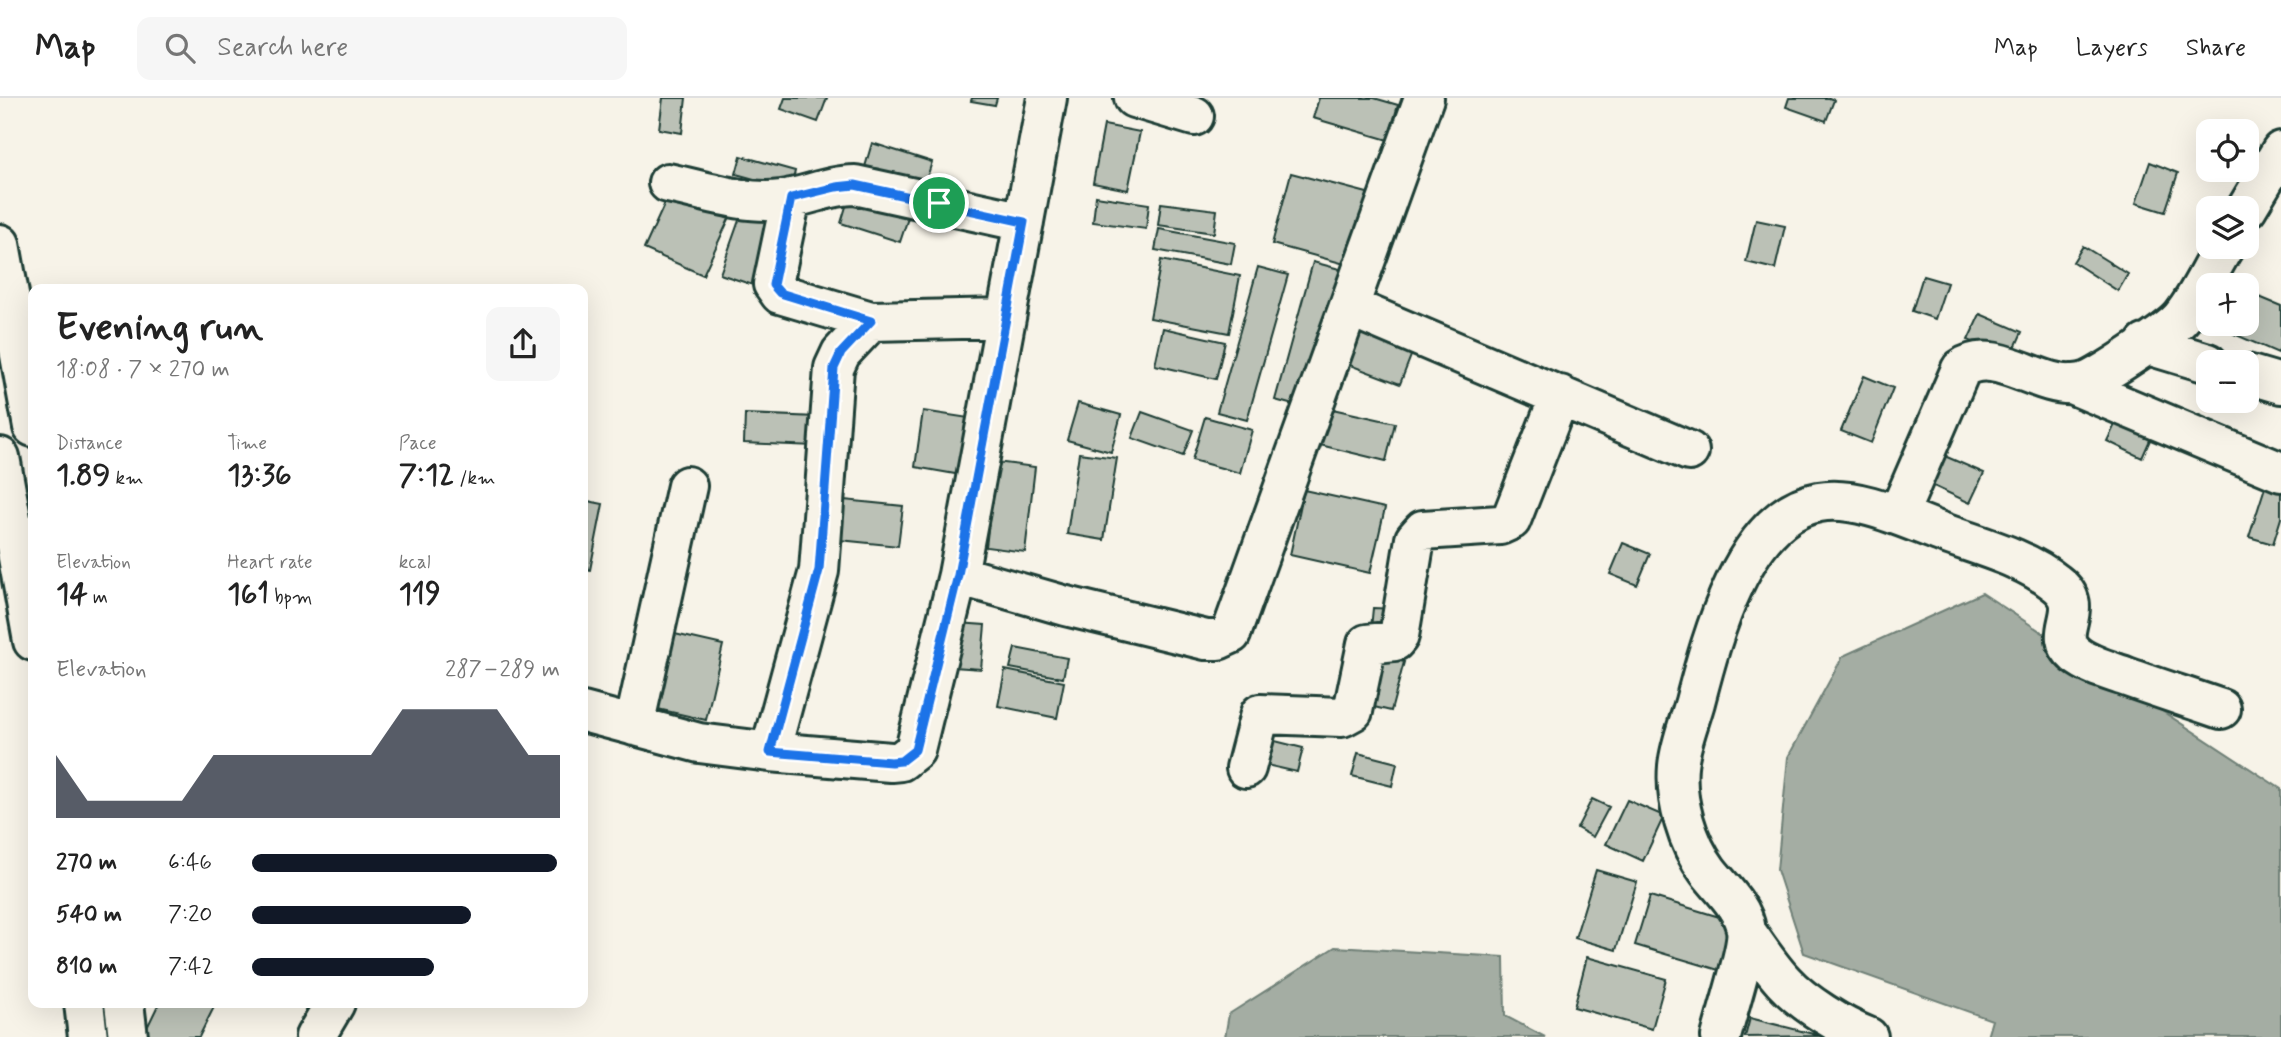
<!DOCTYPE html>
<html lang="en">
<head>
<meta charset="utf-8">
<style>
	:root { --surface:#fff; --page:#f6f6f6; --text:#222; --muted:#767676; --line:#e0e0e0; --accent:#111827 }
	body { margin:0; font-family:Mynerve,sans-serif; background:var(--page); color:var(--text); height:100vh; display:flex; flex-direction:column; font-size:26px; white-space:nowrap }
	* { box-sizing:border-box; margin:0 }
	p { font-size:23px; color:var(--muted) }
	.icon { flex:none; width:38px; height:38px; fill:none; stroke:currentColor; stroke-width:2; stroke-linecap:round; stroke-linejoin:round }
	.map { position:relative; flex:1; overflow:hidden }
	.sheet { position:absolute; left:28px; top:186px; width:560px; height:724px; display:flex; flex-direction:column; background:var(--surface); border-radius:14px; box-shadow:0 7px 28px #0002 }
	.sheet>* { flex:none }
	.controls { position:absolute; left:2196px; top:21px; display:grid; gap:14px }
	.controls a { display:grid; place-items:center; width:63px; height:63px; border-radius:14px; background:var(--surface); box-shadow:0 7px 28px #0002; font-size:35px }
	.pin { position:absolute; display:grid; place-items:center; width:60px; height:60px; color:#fff; margin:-30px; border:4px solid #fff; border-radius:50%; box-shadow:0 2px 7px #0007 }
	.round { display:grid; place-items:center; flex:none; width:74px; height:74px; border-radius:14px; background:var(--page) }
	.head { display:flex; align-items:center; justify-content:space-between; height:119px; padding:0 28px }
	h1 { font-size:38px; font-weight:700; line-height:52px }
	.metrics { display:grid; grid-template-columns:repeat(3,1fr); gap:10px; height:119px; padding:7px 28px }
	.metrics div { display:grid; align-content:center }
	.metrics b { font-size:30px; font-weight:700 }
	.metrics small { font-size:19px; font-weight:400 }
	.metrics p { font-size:19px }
	.chart { height:196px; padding:14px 28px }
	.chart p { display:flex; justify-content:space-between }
	.chart svg { width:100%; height:126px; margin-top:7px; fill:var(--accent); opacity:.7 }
	ul { padding:0 28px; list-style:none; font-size:23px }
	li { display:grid; grid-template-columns:112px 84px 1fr; align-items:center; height:52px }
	li i { height:18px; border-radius:9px; background:var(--accent) }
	header { display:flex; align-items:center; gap:42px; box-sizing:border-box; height:98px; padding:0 35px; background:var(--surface); border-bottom:2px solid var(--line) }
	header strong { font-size:33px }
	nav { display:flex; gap:38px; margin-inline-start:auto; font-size:24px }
	.search { width:490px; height:63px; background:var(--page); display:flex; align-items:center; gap:18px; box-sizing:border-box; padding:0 24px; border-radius:14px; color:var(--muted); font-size:26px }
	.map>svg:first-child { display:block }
	.water { fill:#a4ada3; stroke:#6f8077; stroke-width:2 }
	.building { fill:#bbc1b6; stroke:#1f3d34; stroke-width:2 }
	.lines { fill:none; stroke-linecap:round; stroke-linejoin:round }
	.minor-casing { stroke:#1f3d34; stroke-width:44 }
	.highway-casing { stroke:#1f3d34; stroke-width:44 }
	.minor { stroke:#f7f3e8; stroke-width:38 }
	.highway { stroke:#f7f3e8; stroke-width:38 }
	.route-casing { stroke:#fff; stroke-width:14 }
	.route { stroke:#1a73e8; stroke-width:9 }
</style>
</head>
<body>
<header>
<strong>Map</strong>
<div class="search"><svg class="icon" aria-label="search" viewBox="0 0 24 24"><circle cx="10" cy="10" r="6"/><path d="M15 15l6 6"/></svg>Search here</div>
<nav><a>Map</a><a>Layers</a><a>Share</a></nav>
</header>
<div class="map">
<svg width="2281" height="939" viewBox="0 0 2281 939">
	<rect width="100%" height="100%" fill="#f7f3e8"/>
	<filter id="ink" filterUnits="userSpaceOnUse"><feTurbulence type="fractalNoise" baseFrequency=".0143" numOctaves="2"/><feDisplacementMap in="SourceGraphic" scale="14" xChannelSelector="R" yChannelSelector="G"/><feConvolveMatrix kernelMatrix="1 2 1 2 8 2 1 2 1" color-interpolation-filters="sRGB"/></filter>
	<g filter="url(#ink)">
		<path class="water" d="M1982 495 2281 691V939H1987L1992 922 1804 855 1777 772 1788 659 1843 558Z
			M1335 849 1504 859 1505 918 1545 939H1225L1229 916Z"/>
		<path class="building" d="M663 0H686L682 35 659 31Z
			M785 0H827L818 24 781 11Z
			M972 0H997L995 7 971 3Z
			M1319 0H1374L1398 7 1388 42 1313 20Z
			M1789 0H1829L1834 2 1826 23 1786 9Z
			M1104 27 1140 34 1128 92 1093 85Z
			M872 45 932 64 921 98 862 79Z
			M741 58 795 73 791 91 736 76Z
			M2150 64 2178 75 2165 114 2136 105Z
			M1291 75 1371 96 1352 168 1272 146Z
			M851 92 911 111 900 144 841 125Z
			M670 94 729 121 703 177 644 151Z
			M1096 98 1149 106 1146 131 1093 124Z
			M1161 105 1217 112 1214 135 1158 127Z
			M743 111 782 125 759 189 720 176Z
			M1756 122 1785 128 1775 171 1746 164Z
			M1159 131 1235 145 1231 166 1155 152Z
			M2083 148 2128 176 2118 193 2073 164Z
			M1161 162 1240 178 1229 235 1150 220Z
			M1313 164 1347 173 1308 311 1275 302Z
			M1258 169 1288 177 1247 322 1217 314Z
			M1923 178 1947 185 1935 221 1912 213Z
			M2252 196 2281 208V248L2278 255 2234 236 2238 226H2247V206Z
			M1980 216 2022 234 2010 261 1968 242Z
			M1362 229 1414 250 1400 286 1347 266Z
			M1163 230 1225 244 1216 281 1155 267Z
			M1864 278 1893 290 1871 345 1841 333Z
			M1078 305 1121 317 1111 354 1067 342Z
			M1328 310 1395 325 1386 363 1320 347Z
			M923 313 969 320 961 377 915 369Z
			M1142 314 1193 332 1183 358 1132 340Z
			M745 316 817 319 815 348 744 345Z
			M2120 316 2154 333 2142 360 2107 343Z
			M1205 319 1252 332 1240 375 1192 362Z
			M1079 355 1117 360 1104 442 1067 436Z
			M1940 356 1984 375 1970 405 1927 385Z
			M996 364 1035 369 1025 454 986 449Z
			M2266 386 2281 391V420L2273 446 2249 439Z
			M1304 392 1385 410 1370 475 1290 457Z
			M834 401 903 408 898 448 830 441Z
			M583 402 603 406 590 472 583 471Z
			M1623 445 1650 456 1637 487 1610 476Z
			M1373 510 1394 511 1370 541Z
			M958 525 985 527 981 571 954 569Z
			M666 534 723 547 706 622 649 609Z
			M1015 550 1067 560 1063 580 1010 570Z
			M1370 555 1404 564 1391 613 1357 605Z
			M1005 572 1064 584 1057 620 998 608Z
			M1259 639 1303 650 1297 674 1253 664Z
			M1358 655 1397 665 1392 688 1352 678Z
			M1592 701 1609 709 1593 739 1577 730Z
			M1627 702 1664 718 1643 763 1606 746Z
			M1596 772 1637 784 1616 852 1575 840Z
			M1650 798 1736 824 1722 873 1635 847Z
			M1587 859 1666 881 1652 931 1574 909Z
			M159 905H216L199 939H149L144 936Z
			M1750 920 1821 938 1745 939Z"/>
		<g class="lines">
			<defs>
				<path id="minor" d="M1134 0 1194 18
					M668 85C702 92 747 107 781 102 806 99 829 87 855 87L1024 124
					M791 100 773 186 780 196 871 223 1005 220
					M2247 110 2281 53
					M0 146 33 329
					M1350 209 1689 353
					M2145 246 2208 265
					M2247 276 2281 286
					M2071 286 2281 374
					M1898 417 1961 271C1993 247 2037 289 2073 286 2078 286 2084 285 2089 283 2107 274 2172 232 2182 219 2199 198 2210 171 2224 149
					M958 477 1066 508 1206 542H1218L1231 536 1424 0
					M583 614 699 645 770 654 891 664 901 663 915 652 958 477 1047 0
					M634 628 687 388
					M770 654 819 473 834 270 841 255 871 223
					M1246 670 1260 616 1342 619 1353 613 1367 546 1395 543 1399 538 1415 441 1423 432 1500 427 1511 422 1560 297
					M1747 835C1759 852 1770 869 1784 884 1803 905 1842 929 1868 939
					M124 905 128 939
					M315 939 335 905
					M1721 939C1726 918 1749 848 1746 832 1743 809 1721 790 1708 773 1687 745 1675 703 1678 668 1680 647 1689 625 1695 604 1711 542 1743 417 1819 404 1856 397 1906 421 1941 434 1978 448 2024 459 2056 485 2090 511 2048 534 2076 557 2090 568 2111 573 2127 579 2158 590 2189 600 2221 611"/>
				<path id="highway" d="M0 359 33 543
					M84 905 88 939"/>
			</defs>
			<use href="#minor" class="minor-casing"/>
			<use href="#highway" class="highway-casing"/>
			<use href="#minor" class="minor"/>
			<use href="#highway" class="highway"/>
		</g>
	</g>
	<g class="lines" filter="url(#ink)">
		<defs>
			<path id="route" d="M855 87 1024 124 958 477 915 652 901 663 891 664 770 654 819 472 834 270 841 255 871 223 780 195 773 187 791 100 836 89Z"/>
		</defs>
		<use href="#route" class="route-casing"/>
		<use href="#route" class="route"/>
	</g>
</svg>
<div class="controls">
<a><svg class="icon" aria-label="locate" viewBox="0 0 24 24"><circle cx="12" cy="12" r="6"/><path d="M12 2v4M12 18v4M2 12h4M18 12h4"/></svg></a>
<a><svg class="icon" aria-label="layers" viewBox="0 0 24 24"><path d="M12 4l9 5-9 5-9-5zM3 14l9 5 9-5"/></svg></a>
<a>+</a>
<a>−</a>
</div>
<div class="pin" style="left:939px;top:105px;background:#1e9e55"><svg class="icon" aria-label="arrive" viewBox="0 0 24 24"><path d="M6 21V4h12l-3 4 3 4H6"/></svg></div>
<section class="sheet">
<div class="head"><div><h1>Evening run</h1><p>18:08 · 7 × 270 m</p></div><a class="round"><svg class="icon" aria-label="share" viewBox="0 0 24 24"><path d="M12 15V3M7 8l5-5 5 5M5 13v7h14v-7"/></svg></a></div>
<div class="metrics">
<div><p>Distance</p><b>1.89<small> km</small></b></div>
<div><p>Time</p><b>13:36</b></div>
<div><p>Pace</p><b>7:12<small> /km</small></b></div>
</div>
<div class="metrics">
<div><p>Elevation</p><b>14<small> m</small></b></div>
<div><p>Heart rate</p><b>161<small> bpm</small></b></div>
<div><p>kcal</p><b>119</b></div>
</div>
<div class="chart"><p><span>Elevation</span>287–289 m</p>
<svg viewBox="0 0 160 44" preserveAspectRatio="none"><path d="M0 44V22L10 38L20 38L30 38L40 38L50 22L60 22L70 22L80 22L90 22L100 22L110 6L120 6L130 6L140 6L150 22L160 22V44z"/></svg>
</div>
<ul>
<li><b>270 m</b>6:46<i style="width:99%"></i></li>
<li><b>540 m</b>7:20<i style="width:71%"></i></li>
<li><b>810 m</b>7:42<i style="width:59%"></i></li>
</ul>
</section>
</div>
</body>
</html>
